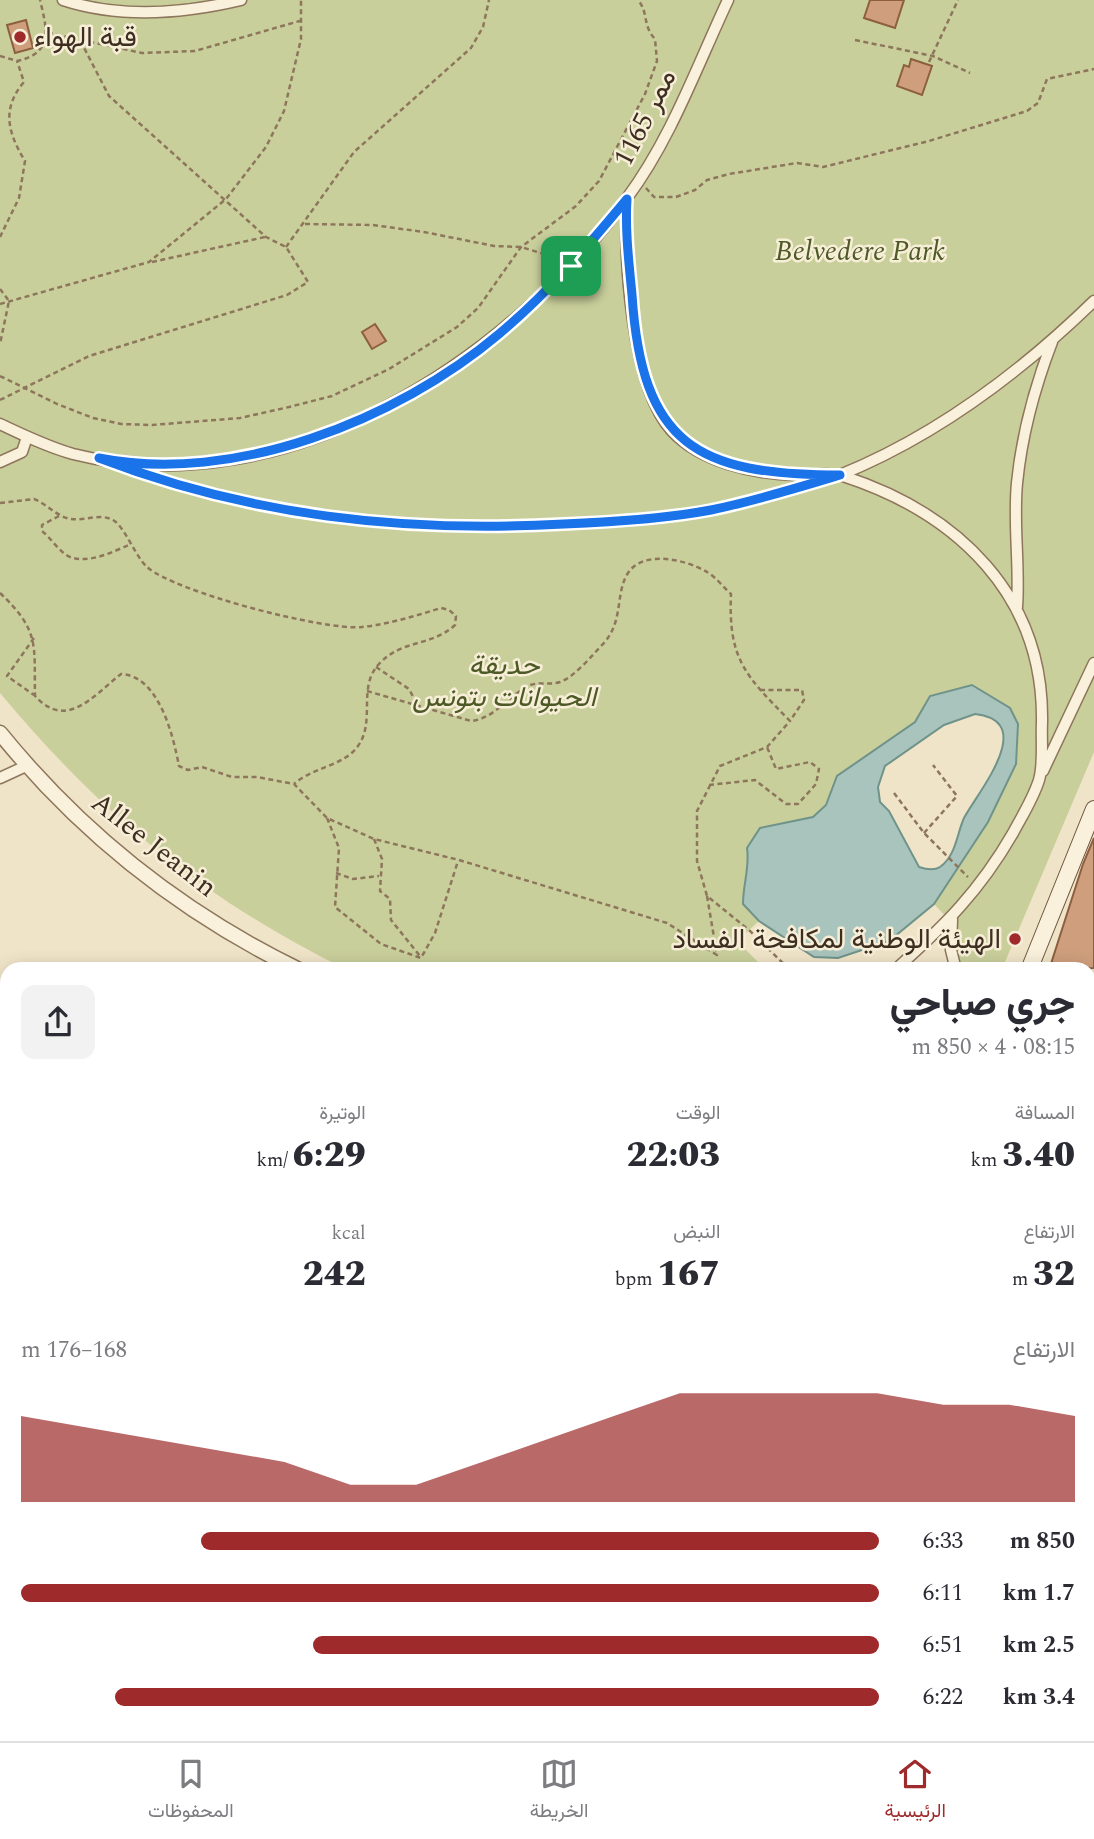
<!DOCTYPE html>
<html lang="ar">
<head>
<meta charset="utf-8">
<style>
	:root { --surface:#fff; --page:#f2f2f3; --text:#2b2b33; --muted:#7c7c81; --line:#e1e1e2; --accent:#9e2a2b }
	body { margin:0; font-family:Spectral,Vazirmatn,serif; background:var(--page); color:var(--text); direction:rtl; height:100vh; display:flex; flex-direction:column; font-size:26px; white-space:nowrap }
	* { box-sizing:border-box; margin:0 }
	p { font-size:23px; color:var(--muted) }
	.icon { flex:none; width:38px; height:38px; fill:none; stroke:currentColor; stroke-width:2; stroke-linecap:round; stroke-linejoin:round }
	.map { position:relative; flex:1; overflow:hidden; direction:ltr }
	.side { position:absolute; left:0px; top:962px; width:1096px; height:779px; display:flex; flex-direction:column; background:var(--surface); border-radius:21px 21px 0 0; box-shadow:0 4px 18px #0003; direction:rtl }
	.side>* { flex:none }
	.pin { position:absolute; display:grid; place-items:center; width:60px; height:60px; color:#fff; margin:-30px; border-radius:14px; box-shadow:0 4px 10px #0006 }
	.round { display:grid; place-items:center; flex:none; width:74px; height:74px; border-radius:14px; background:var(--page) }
	.headline { display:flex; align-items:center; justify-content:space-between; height:119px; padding:0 21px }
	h1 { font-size:38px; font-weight:800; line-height:52px }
	.figures { display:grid; grid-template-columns:repeat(3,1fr); gap:10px; height:119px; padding:7px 21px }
	.figures div { display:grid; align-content:center }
	.figures b { font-size:35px; font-weight:800 }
	.figures small { font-size:19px; font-weight:400 }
	.figures p { font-size:19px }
	.chart { height:196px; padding:14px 21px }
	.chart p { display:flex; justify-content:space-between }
	.chart svg { width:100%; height:126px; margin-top:7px; fill:var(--accent); opacity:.7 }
	ul { padding:0 21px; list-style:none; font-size:23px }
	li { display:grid; grid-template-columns:112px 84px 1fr; align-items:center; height:52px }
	li i { height:18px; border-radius:9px; background:var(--accent) }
	.tabs { display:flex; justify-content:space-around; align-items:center; height:98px; border-top:2px solid var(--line); background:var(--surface); font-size:19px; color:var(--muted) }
	.tabs a { display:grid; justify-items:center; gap:4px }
	.tabs .selected { color:var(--accent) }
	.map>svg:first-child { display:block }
	.green { fill:#c9cf9b }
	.water { fill:#a9c4bc; stroke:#6f938a; stroke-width:2; fill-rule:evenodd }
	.building { fill:#cf9f7d; stroke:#8d5f41; stroke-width:2 }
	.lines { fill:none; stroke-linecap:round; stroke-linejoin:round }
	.service-casing { stroke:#8d765c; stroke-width:8 }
	.minor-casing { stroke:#8d765c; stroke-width:13 }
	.tertiary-casing { stroke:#8d765c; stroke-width:17 }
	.secondary-casing { stroke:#6f573f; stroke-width:18 }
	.path { stroke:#8d765c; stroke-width:2.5; stroke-dasharray:5 3.5; stroke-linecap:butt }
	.service { stroke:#faf1dc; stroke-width:5 }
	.minor { stroke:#faf1dc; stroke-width:10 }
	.tertiary { stroke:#faf1dc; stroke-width:14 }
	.secondary { stroke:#faf1dc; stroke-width:16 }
	.route-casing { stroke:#fff; stroke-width:14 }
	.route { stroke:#1a73e8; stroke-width:9 }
	.poi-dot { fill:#9e2a2b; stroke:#f7eed8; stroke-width:2.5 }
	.labels { text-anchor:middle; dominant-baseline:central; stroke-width:5; stroke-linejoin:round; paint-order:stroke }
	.poi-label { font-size:28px; fill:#3d2e20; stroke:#f7eed8; text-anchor:start }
	.street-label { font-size:28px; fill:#3d2e20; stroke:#f7eed8 }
	.park-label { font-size:28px; font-style:italic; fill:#4d5a26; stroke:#f7eed8 }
</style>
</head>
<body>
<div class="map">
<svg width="1094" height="1741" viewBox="0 0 1094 1741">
	<rect width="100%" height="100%" fill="#f0e4c8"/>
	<path class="green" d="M0 0H1094V752L1002 969H961L954 950 955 926 934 904C968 853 1001 805 1018 746L972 685 930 697 915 722 837 776 826 805 813 817 777 824 747 848C750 867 743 884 743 904L759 921 737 941 765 969H345C201 897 103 816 0 693Z
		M7 1048V1374L0 1369V1052Z"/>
	<path class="water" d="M972 685 1010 708 1018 724 1016 764 988 822 934 904 889 941 838 958 814 957 759 921 743 904C743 884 750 867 747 848L760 828 813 817 826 805 837 776 915 722 930 696ZM975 714C1039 721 977 793 964 818 957 833 956 856 940 867 934 871 925 869 919 867L889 811 880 802 878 787 885 766 944 725Z"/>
	<path class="building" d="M870 0H904L895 28 864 18Z
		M26 20 33 48 15 53 7 25Z
		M911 59 932 66 922 95 897 86 904 65 909 67Z
		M375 324 386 341 372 349 362 332Z
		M1094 838V968L1049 970 1083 864Z"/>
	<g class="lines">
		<defs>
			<path id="service" d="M112 463C297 534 515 543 708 510 750 503 791 489 831 478
				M0 1570 7 1568"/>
			<path id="minor" d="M63 0C121 19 182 14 241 0
				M627 199C624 258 631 386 672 431 701 462 754 474 795 475 810 476 829 472 843 476 957 513 1044 595 1042 722 1041 740 1044 763 1039 780 1033 799 1022 816 1013 833 979 892 945 925 895 970
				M0 424C23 435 48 447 73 454 284 508 508 361 627 198 671 139 697 66 728 0
				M0 462 22 452 27 437
				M840 475C936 436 1020 373 1094 301
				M1017 607C1020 566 1013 524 1017 483 1022 433 1034 389 1052 342
				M1043 771 1094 663
				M0 778 26 766
				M952 919 951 950 956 970
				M1088 986 1094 984
				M1088 1238 1094 1241
				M1088 1368 1094 1370
				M1088 1388 1094 1380
				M1088 1481 1094 1484
				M1088 1586 1094 1589
				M817 1734 827 1741
				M998 1734 1005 1741"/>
			<path id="tertiary" d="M0 733C82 834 182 913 299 970
				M0 1688 7 1689
				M0 1739 39 1741"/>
			<path id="secondary" d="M1029 970 1094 809
				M1088 1082 1094 1086
				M0 1701 7 1702
				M0 1729 7 1730
				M53 1734 120 1741
				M209 1734 233 1741
				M774 1741 777 1734"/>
		</defs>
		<use href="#service" class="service-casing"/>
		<use href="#minor" class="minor-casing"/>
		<use href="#tertiary" class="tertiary-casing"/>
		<use href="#secondary" class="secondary-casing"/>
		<path class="path" d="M81 40 142 53 195 51 303 20
			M855 40 933 56 970 73
			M0 56 17 61C54 53 47 29 40 0
			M929 62 958 0
			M646 188 654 197H676L695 190 707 180 729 174 797 163 823 167 929 141 1027 111 1038 103 1047 79 1094 69
			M305 224 373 225 424 232 494 246 521 247 560 259
			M0 237 19 198 25 161C8 133 1 109 24 82L17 61
			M286 247 354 152 471 48 483 27 489 0
			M152 262 265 237
			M0 289 9 301 0 344
			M0 304 149 262 226 199 266 147 284 111 301 39V0
			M0 376 57 404 93 418 121 424 152 425 240 418 289 407 332 396 389 369 457 327 478 308 521 247 576 206 599 181 645 94 657 61 655 39C642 25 649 13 638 0
			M0 400 89 356 287 295 308 282 286 247 266 237 109 96 80 40 46 32
			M0 503 34 499C47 504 57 517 71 519 85 521 100 513 113 520 125 527 135 556 147 567 175 592 325 631 362 627 389 624 415 616 441 608L449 610 456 616 455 625C431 647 402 639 379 664 357 687 376 721 358 746 344 766 313 767 294 784
			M59 516 42 525V531C51 538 60 553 70 557 89 564 112 552 129 545
			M0 593C40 631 34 644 35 696 67 731 94 695 121 674 159 676 173 735 179 766L188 770 202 767 232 777H257L294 784 327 818 374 839 459 860 667 923 717 955 707 896
			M34 638 7 676 34 695
			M376 667 409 689 418 706
			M760 690H802L804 700 790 721
			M367 691 471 721C492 719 506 700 524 688 536 680 548 686 560 682 575 677 593 654 604 643 624 620 615 593 628 573 644 549 687 560 707 572 716 577 723 587 731 594 728 660 746 676 790 721L767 747 720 766 697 811V861L707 896 749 930 790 970
			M709 785 755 780 786 804H798L816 784 819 769 810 762 776 769 767 747
			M894 793 924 833 968 877
			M327 818 339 848 335 907 381 944 421 958 435 933 458 861
			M924 833 957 796 933 765
			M374 839 382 859 380 891 390 899 391 920 420 956
			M336 873 353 879 379 876
			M307 1734 308 1741
			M250 1741 257 1734"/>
		<use href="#service" class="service"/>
		<use href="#minor" class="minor"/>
		<use href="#tertiary" class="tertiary"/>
		<use href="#secondary" class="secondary"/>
	</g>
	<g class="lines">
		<defs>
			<path id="route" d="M627 199C625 231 629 263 632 295 642 445 697 475 840 475 797 488 755 501 711 510 663 519 613 522 564 524 403 533 250 516 99 458 234 485 397 420 499 334 547 294 587 247 627 199Z"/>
		</defs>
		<use href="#route" class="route-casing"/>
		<use href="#route" class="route"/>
	</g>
	<g class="poi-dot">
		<circle cx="20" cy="37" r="7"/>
		<circle cx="1015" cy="939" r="7"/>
	</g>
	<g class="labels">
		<g class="poi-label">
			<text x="34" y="37">قبة الهواء</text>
			<text x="1001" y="939" text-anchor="end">الهيئة الوطنية لمكافحة الفساد</text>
		</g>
		<g class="street-label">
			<text transform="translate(645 118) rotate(-63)">ممر 1165</text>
			<text transform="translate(154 845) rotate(38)">Allee Jeanin</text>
		</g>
		<g class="park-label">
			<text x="860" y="251">Belvedere Park</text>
			<text x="504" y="665">حديقة<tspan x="504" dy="32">الحيوانات بتونس</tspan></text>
		</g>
	</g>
</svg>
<div class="pin" style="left:571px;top:266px;background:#1e9e55"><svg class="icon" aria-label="arrive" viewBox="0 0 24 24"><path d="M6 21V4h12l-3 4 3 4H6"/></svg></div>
<section class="side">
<div class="headline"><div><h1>جري صباحي</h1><p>08:15 · 4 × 850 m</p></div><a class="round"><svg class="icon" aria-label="share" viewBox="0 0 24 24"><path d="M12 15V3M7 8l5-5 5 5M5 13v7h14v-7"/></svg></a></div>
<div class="figures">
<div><p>المسافة</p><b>3.40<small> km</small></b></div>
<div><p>الوقت</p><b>22:03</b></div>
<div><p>الوتيرة</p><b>6:29<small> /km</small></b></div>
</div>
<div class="figures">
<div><p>الارتفاع</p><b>32<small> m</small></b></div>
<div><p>النبض</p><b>167<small> bpm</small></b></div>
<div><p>kcal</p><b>242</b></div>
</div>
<div class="chart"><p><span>الارتفاع</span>168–176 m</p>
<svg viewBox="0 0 160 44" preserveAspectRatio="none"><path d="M0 44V14L10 18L20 22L30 26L40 30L50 38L60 38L70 30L80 22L90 14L100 6L110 6L120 6L130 6L140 10L150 10L160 14V44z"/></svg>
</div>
<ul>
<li><b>850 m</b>6:33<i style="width:79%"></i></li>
<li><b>1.7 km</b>6:11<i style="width:100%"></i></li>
<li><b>2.5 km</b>6:51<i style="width:66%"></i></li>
<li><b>3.4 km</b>6:22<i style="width:89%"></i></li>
</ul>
</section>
</div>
<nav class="tabs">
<a class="selected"><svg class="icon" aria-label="home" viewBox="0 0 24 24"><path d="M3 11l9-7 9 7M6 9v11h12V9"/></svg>الرئيسية</a>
<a><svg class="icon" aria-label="map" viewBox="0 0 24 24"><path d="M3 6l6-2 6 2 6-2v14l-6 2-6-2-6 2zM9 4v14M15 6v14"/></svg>الخريطة</a>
<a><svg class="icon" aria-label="saved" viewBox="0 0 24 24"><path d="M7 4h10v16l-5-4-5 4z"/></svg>المحفوظات</a>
</nav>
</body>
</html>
